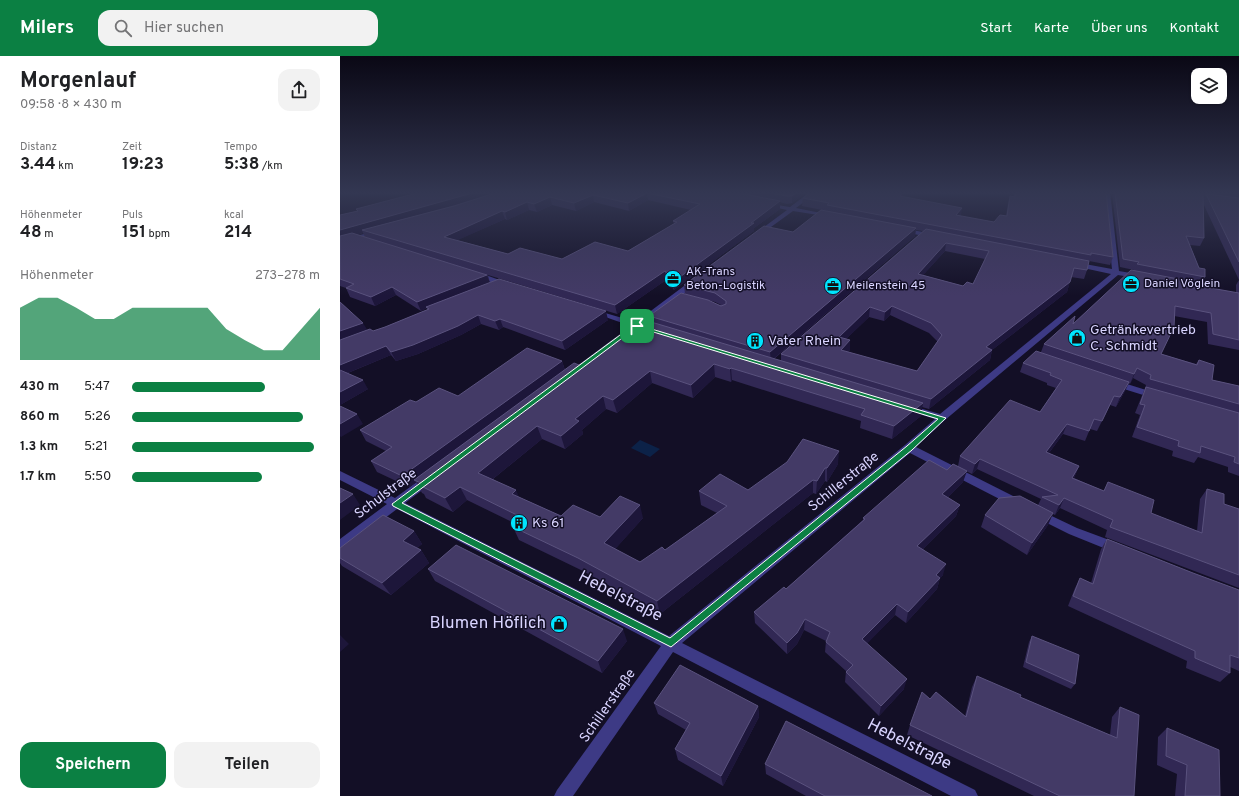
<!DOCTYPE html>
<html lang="de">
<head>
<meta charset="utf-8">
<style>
	:root { --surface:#fff; --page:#f2f2f2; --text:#202124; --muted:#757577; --accent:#0b8043 }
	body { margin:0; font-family:Overpass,sans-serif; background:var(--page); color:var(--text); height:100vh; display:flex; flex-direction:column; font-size:15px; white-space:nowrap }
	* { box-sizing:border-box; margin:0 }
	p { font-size:13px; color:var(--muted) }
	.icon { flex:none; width:22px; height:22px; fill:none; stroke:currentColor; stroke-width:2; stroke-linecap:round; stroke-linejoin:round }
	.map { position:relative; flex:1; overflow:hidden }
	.panel { display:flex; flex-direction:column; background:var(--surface); width:340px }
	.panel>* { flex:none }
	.buttons { position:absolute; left:851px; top:12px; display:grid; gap:8px }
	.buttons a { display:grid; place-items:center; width:36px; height:36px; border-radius:8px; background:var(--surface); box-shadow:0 1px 3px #0004; font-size:20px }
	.pin { position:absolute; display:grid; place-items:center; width:34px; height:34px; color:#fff; margin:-17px; border-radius:8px; box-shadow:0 2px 6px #0006 }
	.round { display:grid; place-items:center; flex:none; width:42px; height:42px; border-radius:12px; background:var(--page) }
	.summary { display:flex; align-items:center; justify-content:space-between; height:68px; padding:0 20px }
	h1 { font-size:22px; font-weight:700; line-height:30px }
	.metrics { display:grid; grid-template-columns:repeat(3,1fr); gap:6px; height:68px; padding:4px 20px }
	.metrics div { display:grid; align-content:center }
	.metrics b { font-size:17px; font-weight:700 }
	.metrics small { font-size:11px; font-weight:400 }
	.metrics p { font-size:11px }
	.chart { height:112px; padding:8px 20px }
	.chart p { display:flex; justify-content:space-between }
	.chart svg { width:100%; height:72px; margin-top:4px; fill:var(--accent); opacity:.7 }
	.cta { display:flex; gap:8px; margin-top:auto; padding:8px 20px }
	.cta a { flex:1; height:46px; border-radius:12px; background:var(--accent); color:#fff; font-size:16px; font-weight:700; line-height:46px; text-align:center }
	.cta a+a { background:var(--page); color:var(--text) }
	ul { padding:0 20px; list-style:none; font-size:13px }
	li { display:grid; grid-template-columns:64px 48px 1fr; align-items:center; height:30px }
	li i { height:10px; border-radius:5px; background:var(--accent) }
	header { display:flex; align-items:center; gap:24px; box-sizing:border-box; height:56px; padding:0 20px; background:var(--accent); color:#fff }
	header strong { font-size:19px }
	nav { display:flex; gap:22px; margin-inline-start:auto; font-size:14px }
	.search { width:280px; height:36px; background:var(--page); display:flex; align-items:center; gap:10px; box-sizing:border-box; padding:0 14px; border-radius:12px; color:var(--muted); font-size:15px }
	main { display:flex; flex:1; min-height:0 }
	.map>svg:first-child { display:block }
	.water { fill:#0c2248 }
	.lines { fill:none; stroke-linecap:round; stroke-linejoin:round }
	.minor { fill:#3d3a85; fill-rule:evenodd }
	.tertiary { fill:#3d3a85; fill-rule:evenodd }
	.wall { fill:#312854; fill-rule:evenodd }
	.shaded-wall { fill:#1d163a }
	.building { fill:#433a66; stroke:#5a527e; fill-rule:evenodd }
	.route { fill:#0b8043; stroke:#fff; fill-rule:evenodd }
	.labels { text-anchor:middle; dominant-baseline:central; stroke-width:3; stroke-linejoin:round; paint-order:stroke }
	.far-poi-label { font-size:12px; fill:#d9d4ff; stroke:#130f26; text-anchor:start }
	.poi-label { font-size:14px; fill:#d9d4ff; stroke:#130f26; text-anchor:start }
	.street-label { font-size:14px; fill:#d9d4ff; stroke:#130f26 }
	.near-street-label { font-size:17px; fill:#d9d4ff; stroke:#130f26 }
	.near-poi-label { font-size:17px; fill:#d9d4ff; stroke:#130f26; text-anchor:end }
</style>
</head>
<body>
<header>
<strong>Milers</strong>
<div class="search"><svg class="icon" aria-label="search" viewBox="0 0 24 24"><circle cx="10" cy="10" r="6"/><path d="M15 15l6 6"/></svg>Hier suchen</div>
<nav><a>Start</a><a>Karte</a><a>Über uns</a><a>Kontakt</a></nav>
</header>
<main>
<section class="panel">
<div class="summary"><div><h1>Morgenlauf</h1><p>09:58 · 8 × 430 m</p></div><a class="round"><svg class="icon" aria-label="share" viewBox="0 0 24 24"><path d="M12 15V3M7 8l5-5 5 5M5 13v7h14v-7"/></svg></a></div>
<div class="metrics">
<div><p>Distanz</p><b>3.44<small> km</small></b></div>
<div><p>Zeit</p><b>19:23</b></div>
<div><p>Tempo</p><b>5:38<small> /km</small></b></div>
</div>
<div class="metrics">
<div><p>Höhenmeter</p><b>48<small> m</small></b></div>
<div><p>Puls</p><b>151<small> bpm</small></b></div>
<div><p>kcal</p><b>214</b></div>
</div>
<div class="chart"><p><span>Höhenmeter</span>273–278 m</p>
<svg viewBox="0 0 160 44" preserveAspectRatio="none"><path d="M0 44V12L10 6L20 6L30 12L40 19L50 19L60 12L70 12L80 12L90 12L100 12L110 25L120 32L130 38L140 38L150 25L160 12V44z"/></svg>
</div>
<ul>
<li><b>430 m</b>5:47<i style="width:71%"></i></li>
<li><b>860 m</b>5:26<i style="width:91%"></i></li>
<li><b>1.3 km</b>5:21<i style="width:97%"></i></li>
<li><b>1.7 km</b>5:50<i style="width:69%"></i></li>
</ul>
<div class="cta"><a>Speichern</a><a>Teilen</a></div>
</section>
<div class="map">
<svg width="899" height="740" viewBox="0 0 899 740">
	<rect width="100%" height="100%" fill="#130f26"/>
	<path class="water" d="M300 384 320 393 310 401 291 392Z"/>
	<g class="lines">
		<path class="minor" d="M470 136H477L456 152 491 159V161L453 155 420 179H416V177L447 154 424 149V147L450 151Z
			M764 136H770L779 215 802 219V223L778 219 605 364 576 391 683 445 685 448 683 451 679 452 675 451 570 397 342 587 635 734 638 740H611L333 596 233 740H214L217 734 321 590 57 453 4 493 0 495V483L47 448 0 424V415L55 442 85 420H93L95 423 93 426 65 447 329 580 565 389 595 363 566 354 564 352 566 350 569 349 600 358 771 218 734 210 731 208 734 206 772 213Z
			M562 172 593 178 596 180 593 182 560 175V173Z
			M134 217H140L171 228 170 230H164L134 221Z
			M352 224H358L359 226 304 269 309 270V274L299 272 294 274H291L290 272 291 270 251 256 255 254 296 266Z
			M774 324 819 338 821 340 816 343 771 329 769 327Z
			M699 454 737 472 780 488 782 492 780 496 776 497 729 478 695 461 693 458 695 455Z"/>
		<path class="tertiary" d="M36 175 41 176 0 188V184Z"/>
	</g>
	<path class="wall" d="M73 136H467L452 147 447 148 440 146V153L414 172V175L334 234 326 224 277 258 148 219 150 227 268 264 225 294 163 271 159 274 141 268 121 279 78 298 56 305 51 299 8 317 28 333 0 349V246L27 274 33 275 45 271 87 254V252L81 255 56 239 35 250 10 241 6 232 0 230V159L17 155 16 153 76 137ZM308 144 351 154 333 165 334 168 288 195 222 203 168 198 117 184 165 163 167 164 189 154 197 156 212 149 236 155 254 146 289 155ZM23 177 25 181 17 179Z
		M675 136H766L773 201 770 209 749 205 747 214 744 223 731 221 727 236 652 294 650 304 589 353 582 351 581 360 552 383 520 372 521 365 392 324 391 326 375 321 353 342 312 327 277 357 266 353 242 374 243 378 225 393 202 383 153 423 179 441 221 460 303 462 275 493 300 506 325 494 377 457 361 449 359 435 408 434 498 408 487 426 485 425 476 438 473 437 320 558 243 515 179 484 173 471 176 468 127 444 113 456 86 442 84 438 82 437 76 426 69 431 37 416 31 405 46 395 26 385 20 374 76 346 118 340 222 305 225 314 239 309 310 266 309 260 381 249 375 246 345 238 344 229 453 176 487 155 462 150 463 142 565 141 620 160 654 166 666 160 668 148 670 140 674 141ZM576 174 583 175 441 298V305L434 303 575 180ZM605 195 645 203 633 228 623 230 583 219ZM550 259 589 277 598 286 577 315 508 296 510 294 506 283 529 261 544 265Z
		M772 136H899V224L863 147 864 182 860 190 850 189 859 212 865 221 862 228 865 231 896 237V229L899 224V294L868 288 867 266 834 260 821 298 856 308 859 304 872 324 899 330V420L888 416V411L858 401 854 407 832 400 833 395 792 381 800 359 795 357 805 332 806 329 793 322 790 328 789 327 785 335 776 351 770 349 757 375 750 373 745 385 723 378 709 397 739 410 734 422 764 435 768 426 811 457 857 475 860 443 867 433 884 448 899 453V532L765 481 767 474 720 452 715 459 713 458 708 469 687 499 641 471 645 459 698 449 701 443 637 413 632 418 626 415 623 426 608 441 620 449 616 460 583 493 603 519 600 522 597 533 566 567 555 559 527 587 564 633 539 660 505 626 506 615 485 596 486 585 464 574 457 588 447 598 415 567 414 556 446 533 523 464V462L607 414 618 410 620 400 700 356 716 332 707 329V327L680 316 683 307 701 296 704 288 733 268 794 214 780 211Z
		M74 475 82 488 77 492 81 494 89 507 51 539 2 510 0 507V492Z
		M767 483 853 517 899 534V615L890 611V617L880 626 846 612 847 605 728 550 735 532 740 522 751 527 761 493Z
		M88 513 287 585 262 617 95 525Z
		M692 580 735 628 731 633 683 611 689 586Z
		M637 620 680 641 770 679 772 661 780 651 794 740H694L567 679 570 669 590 643 625 660 632 631Z
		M314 647 418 650 419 661 383 730 338 704 335 693 346 674 318 658Z
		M827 672 880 740H835L837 718 817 709 818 681Z
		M425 708 592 740H466L426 718Z"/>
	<path class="shaded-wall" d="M136 136H164L22 174 23 177 0 184V174Z
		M457 136H467L452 147V140Z
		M563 136H569L559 147 560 140Z
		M307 137 308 144 289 155 288 147Z
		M253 139 254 146 236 155 234 147Z
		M210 141 212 149 197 156 194 148Z
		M440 145V153L414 172V175L334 234 333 226Z
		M187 146 189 154 167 164 165 156Z
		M622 152 621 159 615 166 616 159Z
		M162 155 165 163 107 189 104 181Z
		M576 172 575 180 431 305 430 296Z
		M606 187 605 195 576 227 578 218Z
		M325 215 326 224 277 258 275 249Z
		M147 219 150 227 86 251 87 252 81 255 77 246Z
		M730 226 727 236 652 294 650 304 589 353 591 343 646 291Z
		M52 231 56 239 35 250 31 241Z
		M552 250 550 259 544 265 545 256Z
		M530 251 529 261 498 291 499 281Z
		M266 255 268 264 225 294 222 285Z
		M138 259 141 268 121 279 78 298 56 305 51 296Z
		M160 263 163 271 159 274 155 265Z
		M23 267 28 275 0 286V275Z
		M510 284V294L500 304 501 294Z
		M46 290 51 299 0 320V309Z
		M222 305 225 315 74 424 76 426 69 431 62 420Z
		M374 308 375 321 353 342 351 329Z
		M391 312 392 324 391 326 390 313Z
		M797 312 793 322 790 328 794 318Z
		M310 315 312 327 277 357 273 344Z
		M23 324 28 333 0 349V336Z
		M789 326 785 335 776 351 780 341Z
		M263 340 266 353 242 374 243 378 225 393 221 380 235 363Z
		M583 347 581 360 552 383 554 370Z
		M17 358 23 368 1 381 0 380V368Z
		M727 368 723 378 702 406 706 396Z
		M197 370 202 383 144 430 138 417Z
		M499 395 498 408 487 426V412Z
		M640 403 637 413 632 418 635 408Z
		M739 410 735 420 728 432 732 422Z
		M485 412V425L476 438 477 425Z
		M627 415 623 426 600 449 602 438Z
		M473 424V437L320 558 317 545Z
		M120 431 127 444 113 456 105 442Z
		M176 434 182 448 172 438Z
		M13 438 20 449 0 464V447Z
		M724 442 720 452 715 459 719 449Z
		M300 449 303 462 269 500 264 487Z
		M620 449 616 460 575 501 577 490Z
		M713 457 708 469 687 499 692 487Z
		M74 475 82 488 71 497 63 485Z
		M81 494 89 507 51 539 42 527Z
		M606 508 603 519 598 525 600 522 597 533 566 567 568 556 596 519Z
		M557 548 555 559 521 594 522 583Z
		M465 563 464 574 457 588 447 598V587Z
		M283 573 287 585 262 617 258 605Z
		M0 579 9 588 0 596Z
		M567 623 564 633 539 660 541 650Z
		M418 650 419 661 383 730 381 720Z"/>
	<path class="building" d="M81 136H136L0 174V159L18 155 16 153Z
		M158 136H394L440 145 411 167H414L333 226 325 215 275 249 22 174 114 150ZM307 137 360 148 333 165 337 166 288 195 255 186 222 203 180 192 168 198 104 181 162 155 165 156 187 146 194 148 210 141 234 147 253 139 288 147Z
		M425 136H457L452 140H447Z
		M470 136H563L560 140 622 152 616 159 654 166 660 159 667 160 670 140 675 141V136H766L773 201 751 197V199L487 149 489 147 463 142Z
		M775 136H853L863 137 864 182 846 180 859 212 865 213V221L797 208 799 206 783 203Z
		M866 138 899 142V206Z
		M481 154 576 172 430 296 309 260 341 237 368 244 381 250 386 248V245L375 237 344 229 424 170 453 176Z
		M586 173 749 205 747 214 734 212 730 226 646 291 652 294 591 343 441 298ZM606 187 649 195 633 228 627 226 623 230 578 218ZM552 250 591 267 602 279 577 315 501 294 510 284 499 281 530 251 545 256Z
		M12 177 147 219 77 246 52 231 31 241 6 232 14 228 0 223V180Z
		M791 214 865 228V231L899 237V284L873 278 871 257 835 250 834 271 821 298 857 309 859 304 874 309 872 324 899 330V348L810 323 811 319 797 312 794 318 704 288 735 260 733 268Z
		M159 223 266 255 222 285 160 263 155 265 138 259 118 270 73 289 51 296 46 290 0 309V284L30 273 33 275 45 271 89 253 86 251Z
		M0 246 23 267 0 275Z
		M301 263 583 347 554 370 521 359 525 353 391 312 390 313 374 308 351 329 310 315 273 344 263 340 235 363 239 365 221 380 197 370 138 417 176 434 172 438 221 460 233 449 260 461 280 440 300 449 264 487 300 506 322 491 325 494 387 450 359 435 380 418 408 434 447 406 463 383 499 395 487 412H485L477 425 473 424 317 545 238 502 173 471 183 462 120 431 105 442 79 429 81 427 74 424 234 307 239 309Z
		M187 292 222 305 62 420 31 405 52 391 20 374 70 344 76 346 99 332 118 340Z
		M696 295 789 326 780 341 774 340 762 365 754 363 749 375 727 368 706 396 739 410 732 422 764 435 768 426 814 444 811 457 862 477 867 433 884 438V448L899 453V519L770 471 773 464 724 442 719 449 702 441 718 439 640 403 635 408 620 400 670 344 700 356 722 324 710 319 711 317 683 307Z
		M0 314 23 324 0 336Z
		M806 331 899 357V408L894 406 895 401 861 390 860 397 838 390 839 385 797 371 805 349 800 348Z
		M0 350 17 358 0 368Z
		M589 404 607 414 613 408 627 415 602 438 620 449 577 490 606 508 596 519 600 522 568 556 557 548 522 583 567 623 541 650 506 616 513 609 486 586 490 576 465 563 457 577 447 587 414 556 444 531 446 533 525 463 523 462Z
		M0 432 13 438 0 447Z
		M680 440 713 457 692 487 645 459 659 442Z
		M43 459 74 475 63 485 81 494 42 527 0 502V492Z
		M767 483 853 517 899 534V602L890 599V617L855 602V595L733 540 740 522 753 528Z
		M116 489 283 573 258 605 88 513Z
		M692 580 739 599 735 628 686 606Z
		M340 609 418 650 381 720 335 693 350 667 314 647Z
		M637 620 681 639 680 641 777 682 780 651 799 659 794 740H720L570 669 582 636 590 643 596 636 626 661Z
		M446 665 592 740H485L425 708Z
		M827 672 879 694 880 740H845L847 709 826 700Z"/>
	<linearGradient id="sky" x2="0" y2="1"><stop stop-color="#0a0815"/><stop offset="0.57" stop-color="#333752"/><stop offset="1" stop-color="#333752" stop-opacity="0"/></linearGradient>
	<rect width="899" height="240" fill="url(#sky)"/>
	<path class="route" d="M295 268 606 362 572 394 331 591 53 450 52 448ZM297 271 598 363 567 390 330 582 62 447Z"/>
	<defs>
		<symbol id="office-disc" viewBox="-11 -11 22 22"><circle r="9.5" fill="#00e5ff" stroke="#130f26"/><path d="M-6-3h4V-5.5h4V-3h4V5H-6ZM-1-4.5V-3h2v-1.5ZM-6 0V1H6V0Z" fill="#111"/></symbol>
		<symbol id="shop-disc" viewBox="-11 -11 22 22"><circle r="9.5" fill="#00e5ff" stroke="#130f26"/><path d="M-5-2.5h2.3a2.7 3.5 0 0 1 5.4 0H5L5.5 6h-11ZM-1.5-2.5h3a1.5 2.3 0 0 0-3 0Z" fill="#111"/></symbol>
		<symbol id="building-disc" viewBox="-11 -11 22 22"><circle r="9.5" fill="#00e5ff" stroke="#130f26"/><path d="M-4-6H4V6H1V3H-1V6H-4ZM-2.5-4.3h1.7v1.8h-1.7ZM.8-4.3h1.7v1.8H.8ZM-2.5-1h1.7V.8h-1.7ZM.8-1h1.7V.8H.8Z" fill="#111"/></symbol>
	</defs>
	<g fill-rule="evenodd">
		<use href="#office-disc" x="323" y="213" width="20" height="20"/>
		<use href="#office-disc" x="781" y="218" width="20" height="20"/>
		<use href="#office-disc" x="483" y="220" width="20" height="20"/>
		<use href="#shop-disc" x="727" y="272" width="20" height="20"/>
		<use href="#building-disc" x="405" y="275" width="20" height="20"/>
		<use href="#building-disc" x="169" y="457" width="20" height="20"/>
		<use href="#shop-disc" x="209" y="558" width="20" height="20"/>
	</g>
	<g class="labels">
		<g class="far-poi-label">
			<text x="346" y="216">AK-Trans<tspan x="346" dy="14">Beton-Logistik</tspan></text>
			<text x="804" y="228">Daniel Vöglein</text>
			<text x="506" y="230">Meilenstein 45</text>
		</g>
		<g class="poi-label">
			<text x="750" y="274">Getränkevertrieb<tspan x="750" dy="16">C. Schmidt</tspan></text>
			<text x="428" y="285">Vater Rhein</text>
			<text x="192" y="467">Ks 61</text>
		</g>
		<g class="street-label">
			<text transform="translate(504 426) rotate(-39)">Schillerstraße</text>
			<text transform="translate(46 438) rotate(-37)">Schulstraße</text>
			<text transform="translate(268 650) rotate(-55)">Schillerstraße</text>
		</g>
		<g class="near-street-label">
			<text transform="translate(280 541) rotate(27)">Hebelstraße</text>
			<text transform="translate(569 689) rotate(27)">Hebelstraße</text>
		</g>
		<g class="near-poi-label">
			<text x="206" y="568">Blumen Höflich</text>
		</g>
	</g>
</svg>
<div class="buttons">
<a><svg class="icon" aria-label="layers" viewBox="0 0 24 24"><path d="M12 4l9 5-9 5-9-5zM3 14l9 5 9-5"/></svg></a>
</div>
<div class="pin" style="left:297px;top:270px;background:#1e9e55"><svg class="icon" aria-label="arrive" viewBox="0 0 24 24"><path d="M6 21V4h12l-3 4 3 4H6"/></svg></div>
</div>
</main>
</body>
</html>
